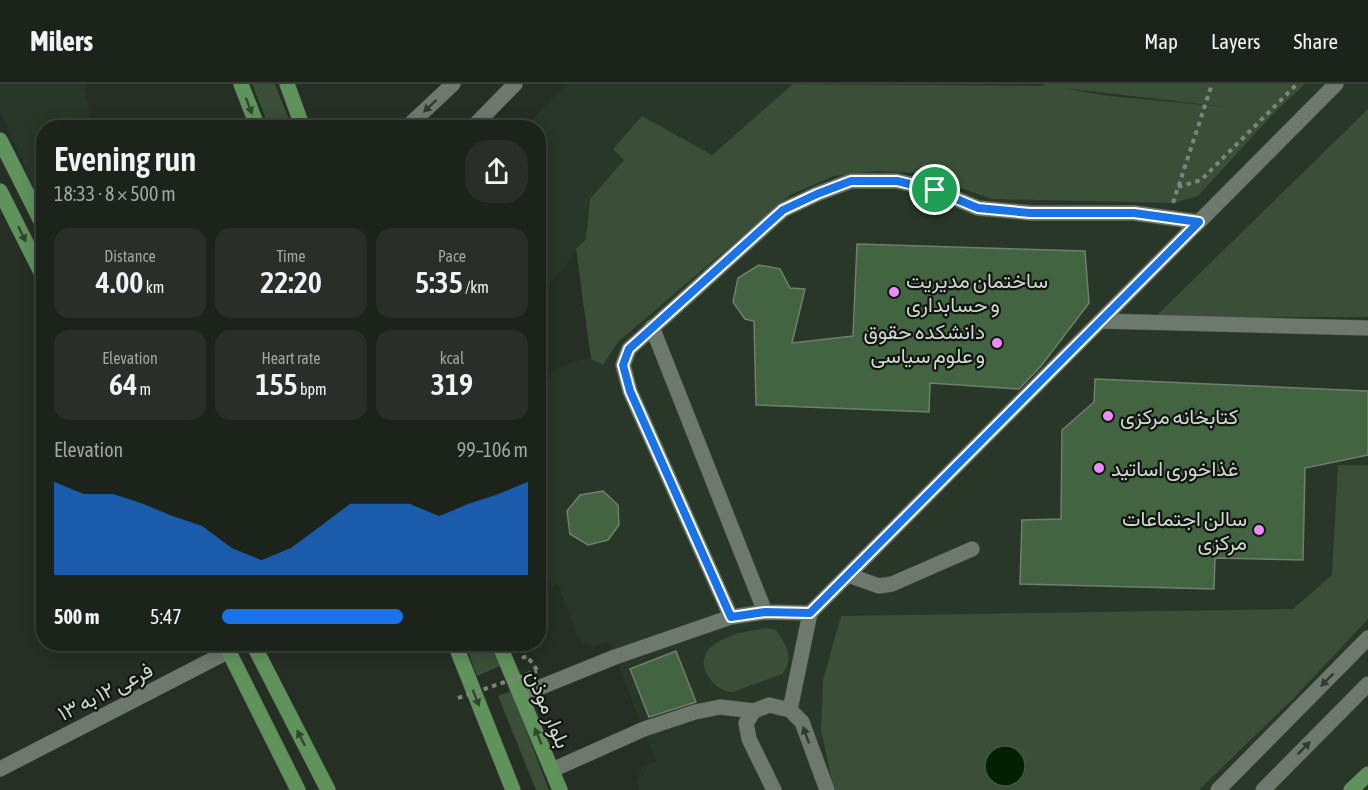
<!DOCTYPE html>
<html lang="en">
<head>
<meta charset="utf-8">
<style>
	:root { --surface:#1c231b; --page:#292f28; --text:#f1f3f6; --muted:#a0a4a3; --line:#3a403a; --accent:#1a73e8 }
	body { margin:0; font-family:"Asap Condensed",Vazirmatn,sans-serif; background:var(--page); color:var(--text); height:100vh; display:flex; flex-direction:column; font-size:22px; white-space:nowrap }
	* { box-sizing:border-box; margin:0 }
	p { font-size:20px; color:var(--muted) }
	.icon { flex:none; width:33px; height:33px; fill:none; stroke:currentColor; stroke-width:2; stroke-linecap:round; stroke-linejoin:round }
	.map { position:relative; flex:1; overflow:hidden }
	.panel { position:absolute; left:36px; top:36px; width:510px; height:531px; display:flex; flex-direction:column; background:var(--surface); border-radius:24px; box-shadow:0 3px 15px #0003,0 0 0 2px var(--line) }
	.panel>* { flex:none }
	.pin { position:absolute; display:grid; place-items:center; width:51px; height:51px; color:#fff; margin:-26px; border:3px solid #fff; border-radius:50%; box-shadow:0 2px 6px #0007 }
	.round { display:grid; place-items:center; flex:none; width:63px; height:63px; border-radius:24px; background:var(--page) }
	.headline { display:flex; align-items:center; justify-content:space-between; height:102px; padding:0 18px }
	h1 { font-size:33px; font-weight:600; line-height:45px }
	.metrics { display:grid; grid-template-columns:repeat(3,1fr); gap:9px; height:102px; padding:6px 18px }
	.metrics div { display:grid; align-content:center; border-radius:15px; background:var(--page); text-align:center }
	.metrics b { font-size:30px; font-weight:600 }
	.metrics small { font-size:16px; font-weight:400 }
	.metrics p { font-size:16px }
	.chart { height:168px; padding:12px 18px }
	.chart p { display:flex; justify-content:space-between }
	.chart svg { width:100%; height:108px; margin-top:6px; fill:var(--accent); opacity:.7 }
	ul { padding:0 18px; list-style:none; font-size:20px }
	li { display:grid; grid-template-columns:96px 72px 1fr; align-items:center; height:45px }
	li i { height:15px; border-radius:8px; background:var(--accent) }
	header { display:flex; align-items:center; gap:36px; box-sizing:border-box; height:84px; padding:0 30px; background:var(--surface); border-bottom:2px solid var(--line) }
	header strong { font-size:28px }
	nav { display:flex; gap:33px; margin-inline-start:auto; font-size:21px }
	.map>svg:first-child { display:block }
	.built { fill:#283727 }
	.green { fill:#3a4e38; fill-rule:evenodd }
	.water { fill:#022102; stroke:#405840; stroke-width:1.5 }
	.building { fill:#436440; stroke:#727d70; stroke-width:1.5 }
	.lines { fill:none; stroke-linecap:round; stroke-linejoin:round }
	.minor-casing { stroke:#444d44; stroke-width:16 }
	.major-casing { stroke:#444d44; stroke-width:16 }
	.path { stroke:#7c857c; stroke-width:4; stroke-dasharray:4.5 4.5; stroke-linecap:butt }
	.minor { stroke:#6d796c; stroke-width:15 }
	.major { stroke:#60925c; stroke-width:15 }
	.path-bridge { stroke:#7c857c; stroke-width:4; stroke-dasharray:4.5 4.5; stroke-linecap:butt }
	.oneway { fill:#31482f }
	.oneway2 { fill:#313931 }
	.route-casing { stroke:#fff; stroke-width:12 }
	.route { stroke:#1a73e8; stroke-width:8 }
	.poi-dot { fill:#ec8cfa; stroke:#111611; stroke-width:2 }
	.labels { text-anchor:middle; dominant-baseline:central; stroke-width:4.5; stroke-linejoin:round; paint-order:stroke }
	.poi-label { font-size:21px; fill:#d0d7d0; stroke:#111611; text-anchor:start }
	.street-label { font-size:21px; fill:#d0d7d0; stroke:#111611 }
</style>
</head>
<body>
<header>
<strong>Milers</strong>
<nav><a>Map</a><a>Layers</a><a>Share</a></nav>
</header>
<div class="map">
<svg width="1368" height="706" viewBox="0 0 1368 706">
	<rect width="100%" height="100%" fill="#252f24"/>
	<path class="built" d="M0 0H85L91 43 44 44 43 124 0 28Z
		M567 0H1368V706H640L637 698 641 684 656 677 609 558 592 562 582 558 577 551 558 500 552 503 539 473V303L557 285 579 276 591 274 576 166 565 182 539 209 538 44H524Z"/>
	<path class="green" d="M252 0H275L292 43H269Z
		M793 0 1043 2 1044 0H1305L1275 28 1198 112 1174 119 992 115 918 89 878 87 834 92 790 111 618 258 603 281 591 275 576 165 586 155 590 115 624 76 613 65 642 32 712 71ZM1062 4 1227 23 1109 12Z
		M1368 25V233H1155Z
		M1338 381H1368V535L1294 614 1199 706H834L821 646 823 596 841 532 1293 525 1332 491Z
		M768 544 777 547C786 561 795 575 782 590L733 608C714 608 693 580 710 564 724 551 749 546 768 544Z
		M465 560H491L500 582 477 592Z
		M511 607 549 706H536L498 612Z"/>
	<path class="water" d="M985 682a20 20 0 1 1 40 0a20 20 0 1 1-40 0Z"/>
	<path class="building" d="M857 160 1085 167 1089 219 1041 282 1019 305 930 299 929 328 756 321 754 237 745 235 733 218 738 194 759 181 780 185 790 204 805 205 792 259 853 252Z
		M1095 295 1368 307V371L1305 384 1303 476 1215 474 1214 505 1020 500 1022 436 1061 435 1062 346 1094 318Z
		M603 407 618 421 619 441 608 456 588 461 570 450 567 427 580 411Z
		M676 567 696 618 649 633 630 585Z"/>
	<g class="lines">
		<defs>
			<path id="minor" d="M406 44 453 0
				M472 44 515 0
				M1100 237 1368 244
				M652 243 765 528
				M848 491 879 502 892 500 972 465
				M731 533 630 307 623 281 629 265 783 126 817 110 851 97H897L935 106 978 124 1031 129H1134L1199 138
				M521 611 615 573 731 533 765 528 810 529
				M790 626 810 529 1336 0
				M754 627 746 639 749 655 774 706
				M0 685 229 567
				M552 686 644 645 695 628 720 623 754 627 769 621 790 626 802 638 827 706
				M1218 706 1368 554
				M1263 706 1368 600"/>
			<path id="major" d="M241 0 258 44
				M287 0 303 44
				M0 56 44 143
				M0 107 44 194
				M225 560 298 706
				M253 560 328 706
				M455 560 513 706
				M499 560 560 706
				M1351 706 1368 690"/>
		</defs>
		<use href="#minor" class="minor-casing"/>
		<use href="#major" class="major-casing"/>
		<path class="path" d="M1178 103 1201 96 1297 0
			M1173 119 1212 0
			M522 574 527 572 537 586"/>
		<use href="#minor" class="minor"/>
		<use href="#major" class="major"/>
		<path class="path-bridge" d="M458 614 537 587"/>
	</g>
	<defs><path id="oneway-solid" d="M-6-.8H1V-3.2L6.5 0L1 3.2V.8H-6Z" transform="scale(1.5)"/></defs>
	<g class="oneway">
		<use href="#oneway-solid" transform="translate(249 22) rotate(69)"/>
		<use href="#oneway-solid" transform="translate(22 150) rotate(64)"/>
		<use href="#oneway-solid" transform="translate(476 614) rotate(69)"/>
		<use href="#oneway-solid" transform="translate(538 652) rotate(-113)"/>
		<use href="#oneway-solid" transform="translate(301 654) rotate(-117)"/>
	</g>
	<g class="oneway2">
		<use href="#oneway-solid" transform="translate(430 22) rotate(137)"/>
		<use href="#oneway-solid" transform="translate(1327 596) rotate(135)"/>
		<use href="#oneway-solid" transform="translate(806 651) rotate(-110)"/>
		<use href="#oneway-solid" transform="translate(1304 664) rotate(-45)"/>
	</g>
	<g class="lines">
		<defs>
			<path id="route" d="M851 97H897L935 106 978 124 1030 129H1134L1199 138 810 529 765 528 731 533 630 307 623 281 629 265 783 126 817 110Z"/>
		</defs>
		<use href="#route" class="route-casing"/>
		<use href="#route" class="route"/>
	</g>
	<g class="poi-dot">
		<circle cx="894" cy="208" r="6"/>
		<circle cx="997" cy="259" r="6"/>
		<circle cx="1108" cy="332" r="6"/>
		<circle cx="1099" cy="384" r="6"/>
		<circle cx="1259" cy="446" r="6"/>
	</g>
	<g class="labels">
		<g class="poi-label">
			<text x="906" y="196">ساختمان مدیریت<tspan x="906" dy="24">و حسابداری</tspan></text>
			<text x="985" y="247" text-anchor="end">دانشکده حقوق<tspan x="985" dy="24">و علوم سیاسی</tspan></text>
			<text x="1120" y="332">کتابخانه مرکزی</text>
			<text x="1111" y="384">غذاخوری اساتید</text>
			<text x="1247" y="434" text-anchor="end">سالن اجتماعات<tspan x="1247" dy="24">مرکزی</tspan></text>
		</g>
		<g class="street-label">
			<text transform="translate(105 607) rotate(-27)">فرعی ۱۲ به ۱۳</text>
			<text transform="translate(549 625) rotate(67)">بلوار موذن</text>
		</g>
	</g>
</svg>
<div class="pin" style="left:935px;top:106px;background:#1e9e55"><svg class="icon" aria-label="arrive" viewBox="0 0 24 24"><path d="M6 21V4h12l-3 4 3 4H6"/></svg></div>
<section class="panel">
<div class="headline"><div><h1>Evening run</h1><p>18:33 · 8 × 500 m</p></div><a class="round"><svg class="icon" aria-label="share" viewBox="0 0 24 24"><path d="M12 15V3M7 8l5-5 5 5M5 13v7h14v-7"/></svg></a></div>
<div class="metrics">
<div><p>Distance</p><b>4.00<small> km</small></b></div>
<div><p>Time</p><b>22:20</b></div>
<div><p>Pace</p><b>5:35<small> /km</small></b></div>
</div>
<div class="metrics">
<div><p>Elevation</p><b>64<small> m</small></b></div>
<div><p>Heart rate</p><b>155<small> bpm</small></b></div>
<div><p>kcal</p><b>319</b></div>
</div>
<div class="chart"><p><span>Elevation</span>99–106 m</p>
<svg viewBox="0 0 160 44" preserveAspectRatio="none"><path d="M0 44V6L10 11L20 11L30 15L40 20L50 24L60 33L70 38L80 33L90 24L100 15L110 15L120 15L130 20L140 15L150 11L160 6V44z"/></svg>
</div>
<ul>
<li><b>500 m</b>5:47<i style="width:59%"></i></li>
</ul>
</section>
</div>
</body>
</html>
